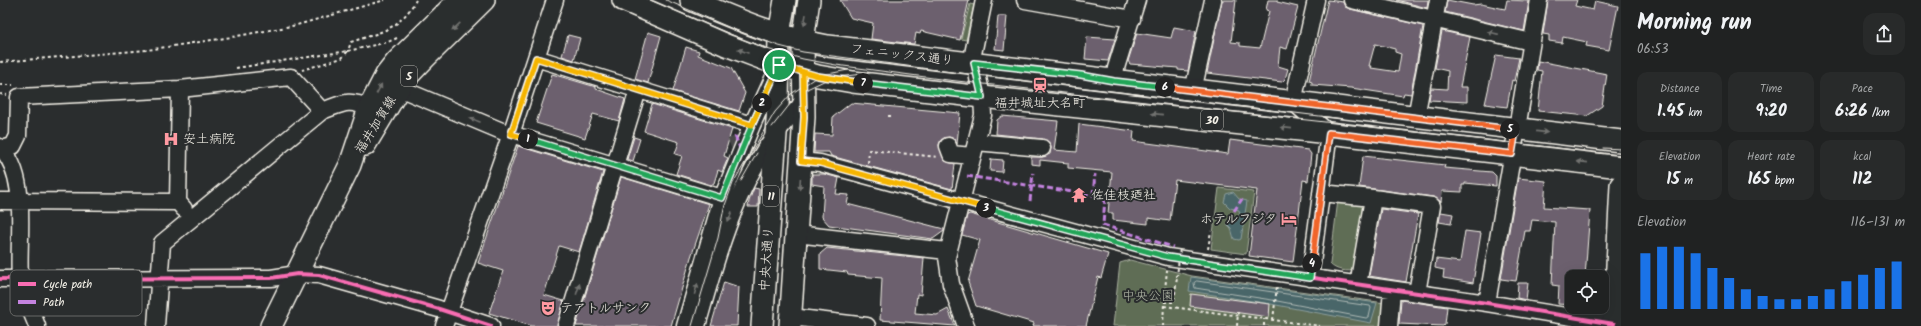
<!DOCTYPE html>
<html lang="en">
<head>
<meta charset="utf-8">
<style>
	:root { --surface:#202222; --page:#282a2a; --text:#f1f3f6; --muted:#a2a4a5; --line:#3d3f40; --accent:#1a73e8 }
	body { margin:0; font-family:Kalam,"Klee One",sans-serif; background:var(--page); color:var(--text); height:100vh; display:flex; flex-direction:column; font-size:15px; white-space:nowrap }
	* { box-sizing:border-box; margin:0 }
	p { font-size:13px; color:var(--muted) }
	.icon { flex:none; width:22px; height:22px; fill:none; stroke:currentColor; stroke-width:2; stroke-linecap:round; stroke-linejoin:round }
	.map { position:relative; flex:1; overflow:hidden }
	.drawer { display:flex; flex-direction:column; background:var(--surface); width:300px }
	.drawer>* { flex:none }
	.tools { position:absolute; left:1565px; top:270px; display:grid; gap:8px }
	.tools a { display:grid; place-items:center; width:44px; height:44px; border-radius:8px; background:var(--surface); box-shadow:0 4px 16px #0002,0 0 0 1px var(--line); font-size:20px }
	.pin { position:absolute; display:grid; place-items:center; width:34px; height:34px; color:#fff; margin:-17px; border:2px solid #fff; border-radius:50%; box-shadow:0 1px 4px #0007 }
	.km { position:absolute; width:20px; height:20px; margin:-10px; border-radius:50%; background:#222; color:#fff; font-size:11px; line-height:20px; text-align:center }
	.round { display:grid; place-items:center; flex:none; width:42px; height:42px; border-radius:12px; background:var(--page) }
	.summary { display:flex; align-items:center; justify-content:space-between; height:68px; padding:0 16px }
	h1 { font-size:22px; font-weight:600; line-height:30px }
	.metrics { display:grid; grid-template-columns:repeat(3,1fr); gap:6px; height:68px; padding:4px 16px }
	.metrics div { display:grid; align-content:center; border-radius:10px; background:var(--page); text-align:center }
	.metrics b { font-size:17px; font-weight:600 }
	.metrics small { font-size:11px; font-weight:400 }
	.metrics p { font-size:11px }
	.chart { height:112px; padding:8px 16px }
	.chart p { display:flex; justify-content:space-between }
	.chart svg { width:100%; height:72px; margin-top:4px; stroke:var(--accent); stroke-width:6 }
	main { display:flex; flex:1; min-height:0 }
	.map>svg:first-child { display:block }
	.green { fill:#5e6d55; stroke:#a9af9e }
	.water { fill:#486669; stroke:#8d9e9c }
	.lines { fill:none; stroke-linecap:round; stroke-linejoin:round }
	.shore { stroke:#afb9b5; stroke-width:1 }
	.building { fill:#6c606e; stroke:#f4f1e8; fill-rule:evenodd }
	.minor-tunnel { stroke:#484a4a; stroke-width:16; stroke-dasharray:16 8; stroke-linecap:butt }
	.minor-casing { stroke:#f4f1e8; stroke-width:19 }
	.major-casing { stroke:#f4f1e8; stroke-width:24 }
	.path { stroke:#f4f1e8; stroke-width:2; stroke-dasharray:3 3; stroke-linecap:butt }
	.minor { stroke:#2a2d2e; stroke-width:16 }
	.major { stroke:#2a2d2e; stroke-width:21 }
	.tram { stroke:#f4f1e8; stroke-width:1 }
	.path-bridge { stroke:#f4f1e8; stroke-width:2; stroke-dasharray:3 3; stroke-linecap:butt }
	.quiet { stroke:#c483df; stroke-width:3; stroke-dasharray:6 3; stroke-linecap:butt }
	.cycleway-casing { stroke:#2a2d2e; stroke-width:6 }
	.cycleway { stroke:#f96db3; stroke-width:4 }
	.oneway { fill:#71726f }
	.split-1-casing { stroke:#fff; stroke-width:8 }
	.split-2-casing { stroke:#fff; stroke-width:8 }
	.split-3-casing { stroke:#fff; stroke-width:8 }
	.split-4-casing { stroke:#fff; stroke-width:8 }
	.split-5-casing { stroke:#fff; stroke-width:8 }
	.split-6-casing { stroke:#fff; stroke-width:8 }
	.split-7-casing { stroke:#fff; stroke-width:8 }
	.split-8-casing { stroke:#fff; stroke-width:8 }
	.split-1 { stroke:#22a559; stroke-width:5 }
	.split-2 { stroke:#f5b400; stroke-width:5 }
	.split-3 { stroke:#f5b400; stroke-width:5 }
	.split-4 { stroke:#22a559; stroke-width:5 }
	.split-5 { stroke:#f0652b; stroke-width:5 }
	.split-6 { stroke:#f0652b; stroke-width:5 }
	.split-7 { stroke:#22a559; stroke-width:5 }
	.split-8 { stroke:#f5b400; stroke-width:5 }
	.labels { text-anchor:middle; dominant-baseline:central; stroke-width:4; stroke-linejoin:round; paint-order:stroke }
	.shield { fill:#2a2d2e; stroke:#b7b6b0; stroke-width:1 }
	.shield-label { font-size:12px; font-weight:bold; fill:#f4f1e8 }
	.street-label { font-size:13px; fill:#f4f1e8; stroke:#2a2d2e }
	.poi-label { font-size:13px; fill:#f4f1e8; stroke:#2a2d2e; text-anchor:start }
	.park-label { font-size:13px; fill:#b0b6a6; stroke:#2a2d2e }
	.key { fill:#2a2d2e; stroke:#676866; stroke-width:1 }
	.key-label { font-size:11px; fill:#f4f1e8 }
</style>
</head>
<body>
<main>
<div class="map">
<svg width="1621" height="326" viewBox="0 0 1621 326">
	<rect width="100%" height="100%" fill="#2a2d2e"/>
	<filter id="ink" filterUnits="userSpaceOnUse"><feTurbulence type="fractalNoise" baseFrequency=".025" numOctaves="2"/><feDisplacementMap in="SourceGraphic" scale="8" xChannelSelector="R" yChannelSelector="G"/><feConvolveMatrix kernelMatrix="1 2 1 2 8 2 1 2 1" color-interpolation-filters="sRGB"/></filter>
	<g filter="url(#ink)">
		<path class="green" d="M970 4 974 5 966 40 961 39Z
			M1219 188 1254 192 1246 254 1211 249Z
			M1338 200 1368 203 1356 269C1348 273 1335 270 1330 264Z
			M1130 260 1192 276 1385 303 1384 326H1113L1120 263Z"/>
		<path class="water" d="M1233 192 1239 199 1247 201 1241 239 1239 240 1234 239 1231 228 1227 224 1230 221 1237 220 1240 214 1239 210 1230 208 1224 202 1226 194Z
			M1191 277 1377 303 1371 323 1271 304 1189 291Z"/>
		<g class="lines">
			<path class="shore" d="M1197 281 1370 306 1371 308 1369 317 1366 318 1272 300 1195 288 1194 283Z"/>
		</g>
		<path class="building" d="M840 0H969L960 40 921 31 920 34 916 33 914 44 871 39 873 23 851 18Z
			M1222 0H1236L1231 42 1240 43V46L1260 48 1269 11 1266 10 1268 0H1277V2L1298 7 1287 49 1280 47 1278 66 1288 69 1285 79 1282 82 1207 73Z
			M1328 0 1343 2 1345 7 1350 9 1423 26 1411 94 1404 93 1403 96 1351 88 1312 85V82L1309 81ZM1375 44 1395 49V52L1401 54 1398 72 1371 68 1372 66H1369Z
			M1397 0H1428L1427 8Z
			M1447 0 1473 5 1481 4 1505 9 1507 0 1529 1 1524 31 1445 12Z
			M1548 0H1577L1575 6 1593 10 1595 1 1618 6 1609 50 1586 46 1587 42 1563 37 1562 43 1549 41V35L1543 34Z
			M998 16H1007L1004 50 995 49Z
			M1174 27 1196 31 1188 71 1178 70V68L1130 64 1128 61 1137 33 1171 38Z
			M1442 31 1470 37 1460 87H1467V102L1429 100 1431 88 1447 89 1448 71 1435 68Z
			M648 32 661 36 648 83 635 79Z
			M568 35 580 38 574 60 562 56Z
			M1087 37 1115 39 1108 61 1085 59Z
			M686 47 699 51 698 55 731 68 745 93 739 111 673 91Z
			M1496 55 1519 58 1514 81 1512 80 1507 107 1485 104Z
			M1538 61 1607 74 1602 106 1587 116 1538 111 1542 71 1537 70Z
			M552 74 596 87V89L625 99 619 121 593 114 585 138 536 123Z
			M851 103 960 113 957 144 954 139 949 137 941 140 939 145 945 161 955 164 952 189 831 156 829 152H814L815 134 832 135 833 117Z
			M652 104 732 129 724 156 728 158 722 172 718 170 714 183 711 185 676 174 682 156 675 154 679 142 644 131Z
			M1002 116 1058 121 1054 150 1077 152 1079 124 1134 131 1133 141 1228 154 1230 140 1308 150 1311 154 1308 181 1303 180 1293 262 1249 256 1257 190 1175 180 1170 221 1148 218V224L1113 220V213H1108L1112 172 1068 168V163L1040 160V165L1031 164V157H1042L1050 154 1051 148 1050 144 1043 139 996 134 997 120Z
			M634 137 640 139 633 161 627 159Z
			M518 146 603 172 579 252 559 246 544 295 564 301 557 326H531L489 313 503 271 478 263Z
			M1363 156 1445 165 1444 168 1492 172 1496 176V186L1465 183V185H1462V192L1442 191 1441 202 1433 197 1359 187Z
			M991 159 1003 160 1002 172 990 171Z
			M812 174H824L839 178 836 194 849 195 847 204 944 229V231L933 239 829 225 822 217 824 186 812 184Z
			M621 177 709 204 691 257 671 326H576Z
			M1518 178 1546 181 1544 207 1590 210 1585 277H1572V305L1558 304 1559 286 1552 285 1555 222 1532 220 1530 231H1525L1516 281 1501 279Z
			M754 188 759 189 758 207H748L749 201Z
			M1381 209 1418 214 1406 282 1369 276Z
			M1441 212 1453 214 1451 224 1439 222Z
			M970 214 1108 254 1101 278 1098 277 1086 326H1033L1034 323 976 306 968 282 980 240 962 235 967 215Z
			M1465 231 1481 233 1473 283 1443 278 1444 270 1435 268 1436 259 1460 262Z
			M827 248 924 258 921 295 917 294 915 313 937 315 948 309 955 326 880 320 882 278 848 275 847 272 820 269V254Z
			M724 282 739 287 737 326H711Z
			M1518 283H1528L1526 300 1517 298Z
			M1191 294 1270 304 1269 317 1190 306Z
			M1401 300 1447 307 1445 324 1443 326 1399 324Z"/>
		<g class="lines">
			<path class="minor-tunnel" d="M735 136 743 155"/>
			<defs>
				<path id="minor" d="M1025 0 1132 19
					M1352 0 1531 42
					M536 58 752 125
					M1114 81 1116 68 1137 0
					M399 88 504 132 722 198
					M180 89 178 202 184 209
					M1193 91 1213 0
					M1416 117 1438 0
					M976 142 1042 148
					M948 146 951 154 972 156
					M0 147C30 176 17 239 20 277 21 291 32 312 37 326
					M2 149 13 146 18 136 19 97 180 89 291 77 322 111
					M801 161 820 163 1168 257 1487 303 1614 324
					M1321 193 1373 198 1358 285
					M1373 198 1432 206 1417 293
					M0 201 178 202
					M796 234 947 251
					M1310 278 1329 133 1293 102 1316 0
					M0 279 271 278 297 274 319 275 439 309 491 326
					M1487 303 1539 0
					M791 317 867 326
					M156 326 162 243 322 111C342 104 348 98 369 108
					M444 326 511 134 555 0
					M566 326 638 90
					M685 326 722 198 752 125 777 70
					M697 326C720 246 741 162 803 103
					M966 326 951 284 947 257 983 115 982 97 973 54 984 0
					M1389 326 1392 290"/>
				<path id="major" d="M623 0 726 45 779 65 818 76 853 82 982 97 1329 133 1621 167
					M691 0C736 19 780 38 828 46L1621 141
					M365 145 404 80 426 57 484 0
					M271 326 350 165 369 108 386 75 397 61 459 0
					M762 326 778 107 779 34 785 0
					M790 326 804 117 803 41 809 0
					M1614 326 1621 185"/>
			</defs>
			<use href="#minor" class="minor-casing"/>
			<use href="#major" class="major-casing"/>
			<path class="path" d="M397 38 388 42 348 51 351 42C381 32 399 30 416 0
				M0 62 147 50 232 37 297 25 385 0
				M236 68 348 51 342 58 302 70
				M0 85H13
				M0 94 7 95
				M888 116H893
				M868 163 869 150 938 157
				M1208 249 1211 231
				M1165 290 1167 270
				M1164 306 1320 326
				M1273 320 1277 286
				M1163 326 1164 302H1174L1177 277
				M1237 326 1238 312
				M1264 326V319"/>
			<use href="#minor" class="minor"/>
			<use href="#major" class="major"/>
			<path class="tram" d="M650 0 763 48 803 59 836 65 948 80 1621 155
				M666 0 733 29 779 46 803 52 944 71 1195 101
				M807 89 830 78 870 73
				M1229 105 1344 119
				M772 127 794 99
				M1603 148 1621 149
				M741 181 757 153
				M692 326 718 238 724 208 733 183 775 112 791 94 818 76 848 70"/>
			<path class="path-bridge" d="M1177 277 1180 248"/>
			<path class="quiet" d="M735 136 743 155
				M967 176 1106 197
				M1093 195 1095 174
				M1105 198 1103 225 1173 247
				M1030 201 1033 173
				M1234 211 1242 199
				M1165 290 1175 292"/>
			<defs>
				<path id="cycleway" d="M801 161 820 163 1168 257 1487 303 1614 324
					M0 279 271 278 297 274 319 275 439 309 491 326"/>
			</defs>
			<use href="#cycleway" class="cycleway-casing"/>
			<use href="#cycleway" class="cycleway"/>
		</g>
		<defs><path id="oneway-solid" d="M-6-.8H1V-3.2L6.5 0L1 3.2V.8H-6Z"/></defs>
		<g class="oneway">
			<use href="#oneway-solid" transform="translate(805 20) rotate(100)"/>
			<use href="#oneway-solid" transform="translate(456 27) rotate(136)"/>
			<use href="#oneway-solid" transform="translate(1493 33) rotate(-167)"/>
			<use href="#oneway-solid" transform="translate(743 51) rotate(-159)"/>
			<use href="#oneway-solid" transform="translate(379 89) rotate(-62)"/>
			<use href="#oneway-solid" transform="translate(1157 114) rotate(-174)"/>
			<use href="#oneway-solid" transform="translate(475 120) rotate(-158)"/>
			<use href="#oneway-solid" transform="translate(1286 128) rotate(-174)"/>
			<use href="#oneway-solid" transform="translate(1542 132) rotate(6)"/>
			<use href="#oneway-solid" transform="translate(1582 162) rotate(-174)"/>
			<use href="#oneway-solid" transform="translate(800 184) rotate(94)"/>
			<use href="#oneway-solid" transform="translate(730 217) rotate(110)"/>
			<use href="#oneway-solid" transform="translate(578 289) rotate(-73)"/>
			<use href="#oneway-solid" transform="translate(696 289) rotate(-74)"/>
		</g>
	</g>
	<g class="lines" filter="url(#ink)">
		<defs>
			<path id="split-1" d="M528 139 722 198 752 125 779 65"/>
			<path id="split-2" d="M528 139 511 134 536 58 752 125 762 103"/>
			<path id="split-3" d="M762 103 779 65 803 72 804 117 801 161 820 163 986 208"/>
			<path id="split-4" d="M986 208 1168 257 1310 278 1312 263"/>
			<path id="split-5" d="M1312 263 1329 133 1512 154 1516 130 1510 129"/>
			<path id="split-6" d="M1165 87 1510 129"/>
			<path id="split-7" d="M863 83 982 97 974 63 1081 75 1114 81 1165 87"/>
			<path id="split-8" d="M779 65 818 76 863 83"/>
		</defs>
		<use href="#split-1" class="split-1-casing"/>
		<use href="#split-2" class="split-2-casing"/>
		<use href="#split-3" class="split-3-casing"/>
		<use href="#split-4" class="split-4-casing"/>
		<use href="#split-5" class="split-5-casing"/>
		<use href="#split-6" class="split-6-casing"/>
		<use href="#split-7" class="split-7-casing"/>
		<use href="#split-8" class="split-8-casing"/>
		<use href="#split-1" class="split-1"/>
		<use href="#split-2" class="split-2"/>
		<use href="#split-3" class="split-3"/>
		<use href="#split-4" class="split-4"/>
		<use href="#split-5" class="split-5"/>
		<use href="#split-6" class="split-6"/>
		<use href="#split-7" class="split-7"/>
		<use href="#split-8" class="split-8"/>
	</g>
	<defs>
		<symbol id="station-bare" viewBox="-9 -9 18 18"><path d="M-3-6H3Q5-6 5-4V2Q5 4 3 4L4.5 6H3L1.5 4h-3L-3 6H-4.5L-3 4Q-5 4-5 2V-4Q-5-6-3-6ZM-3.5-4v3h7v-3ZM-3.5 1v1.5H-2V1ZM2 1v1.5H3.5V1Z" fill="#ff9aa2" stroke="#2a2d2e" stroke-width="2.5" paint-order="stroke"/></symbol>
		<symbol id="hospital-bare" viewBox="-9 -9 18 18"><path d="M-5-5h3v3.5h4V-5h3V5h-3V1.5h-4V5h-3Z" fill="#ff9aa2" stroke="#2a2d2e" stroke-width="2.5" paint-order="stroke"/></symbol>
		<symbol id="temple-bare" viewBox="-9 -9 18 18"><path d="M0-6L5-2H3V0L6.5 2.5H4V6H1.5V3h-3V6H-4V2.5H-6.5L-3 0V-2H-5Z" fill="#ff9aa2" stroke="#2a2d2e" stroke-width="2.5" paint-order="stroke"/></symbol>
		<symbol id="hotel-bare" viewBox="-9 -9 18 18"><path d="M-6-4.5h1.5V1H6V5H4.5V3h-9V5H-6ZM-4 0a1.8 1.8 0 1 1 3.6 0ZM.5 0V-2.5h3Q6-2.5 6 0Z" fill="#ff9aa2" stroke="#2a2d2e" stroke-width="2.5" paint-order="stroke"/></symbol>
		<symbol id="theatre-bare" viewBox="-9 -9 18 18"><path d="M-5-5.5Q0-4 5-5.5V0Q5 5 0 6Q-5 5-5 0ZM-3.3-2.5H-1v1.5H-3.3ZM1-2.5H3.3v1.5H1ZM-2.8 1Q0 5.5 2.8 1Z" fill="#ff9aa2" stroke="#2a2d2e" stroke-width="2.5" paint-order="stroke"/></symbol>
	</defs>
	<g fill-rule="evenodd">
		<use href="#station-bare" x="1029" y="74" width="22" height="22"/>
		<use href="#hospital-bare" x="160" y="128" width="22" height="22"/>
		<use href="#temple-bare" x="1068" y="184" width="22" height="22"/>
		<use href="#hotel-bare" x="1278" y="208" width="22" height="22"/>
		<use href="#theatre-bare" x="537" y="297" width="22" height="22"/>
	</g>
	<g class="labels">
		<g class="shield">
			<rect x="401" y="66" width="16" height="20" rx="3"/>
			<rect x="1201" y="110" width="22" height="20" rx="3"/>
			<rect x="763" y="186" width="16" height="20" rx="3"/>
		</g>
		<g class="shield-label">
			<text x="409" y="76">5</text>
			<text x="1212" y="120">30</text>
			<text x="771" y="196">11</text>
		</g>
		<g class="street-label">
			<text transform="translate(902 55) rotate(7)">フェニックス通り</text>
			<text transform="translate(376 125) rotate(-58)">福井加賀線</text>
			<text transform="translate(767 259) rotate(-86)">中央大通り</text>
		</g>
		<g class="poi-label">
			<text x="1040" y="103" text-anchor="middle">福井城址大名町</text>
			<text x="183" y="139">安土病院</text>
			<text x="1091" y="195">佐佳枝廼社</text>
			<text x="1277" y="219" text-anchor="end">ホテルフジタ</text>
			<text x="560" y="308">テアトルサンク</text>
		</g>
		<g class="park-label">
			<text x="1148" y="296">中央公園</text>
		</g>
	</g>
	<rect x="10" y="270" width="132" height="46" rx="6" class="key"/>
	<rect x="18" y="282" width="18" height="4" fill="#f96db3"/>
	<rect x="18" y="300" width="18" height="4" fill="#c483df"/>
	<g class="key-label">
		<text x="43" y="288">Cycle path</text>
		<text x="43" y="306">Path</text>
	</g>
</svg>
<div class="tools">
<a><svg class="icon" aria-label="locate" viewBox="0 0 24 24"><circle cx="12" cy="12" r="6"/><path d="M12 2v4M12 18v4M2 12h4M18 12h4"/></svg></a>
</div>
<div class="pin" style="left:779px;top:65px;background:#1e9e55"><svg class="icon" aria-label="arrive" viewBox="0 0 24 24"><path d="M6 21V4h12l-3 4 3 4H6"/></svg></div>
<b class="km" style="left:528px;top:139px">1</b>
<b class="km" style="left:762px;top:103px">2</b>
<b class="km" style="left:986px;top:208px">3</b>
<b class="km" style="left:1312px;top:263px">4</b>
<b class="km" style="left:1510px;top:129px">5</b>
<b class="km" style="left:1165px;top:87px">6</b>
<b class="km" style="left:863px;top:83px">7</b>
</div>
<section class="drawer">
<div class="summary"><div><h1>Morning run</h1><p>06:53</p></div><a class="round"><svg class="icon" aria-label="share" viewBox="0 0 24 24"><path d="M12 15V3M7 8l5-5 5 5M5 13v7h14v-7"/></svg></a></div>
<div class="metrics">
<div><p>Distance</p><b>1.45<small> km</small></b></div>
<div><p>Time</p><b>9:20</b></div>
<div><p>Pace</p><b>6:26<small> /km</small></b></div>
</div>
<div class="metrics">
<div><p>Elevation</p><b>15<small> m</small></b></div>
<div><p>Heart rate</p><b>165<small> bpm</small></b></div>
<div><p>kcal</p><b>112</b></div>
</div>
<div class="chart"><p><span>Elevation</span>116–131 m</p>
<svg viewBox="0 0 160 44" preserveAspectRatio="none"><path d="M5 44V10M15 44V6M25 44V6M35 44V10M45 44V19M55 44V25M65 44V32M75 44V36M85 44V38M95 44V38M105 44V36M115 44V32M125 44V27M135 44V23M145 44V19M155 44V15"/></svg>
</div>
</section>
</main>
</body>
</html>
